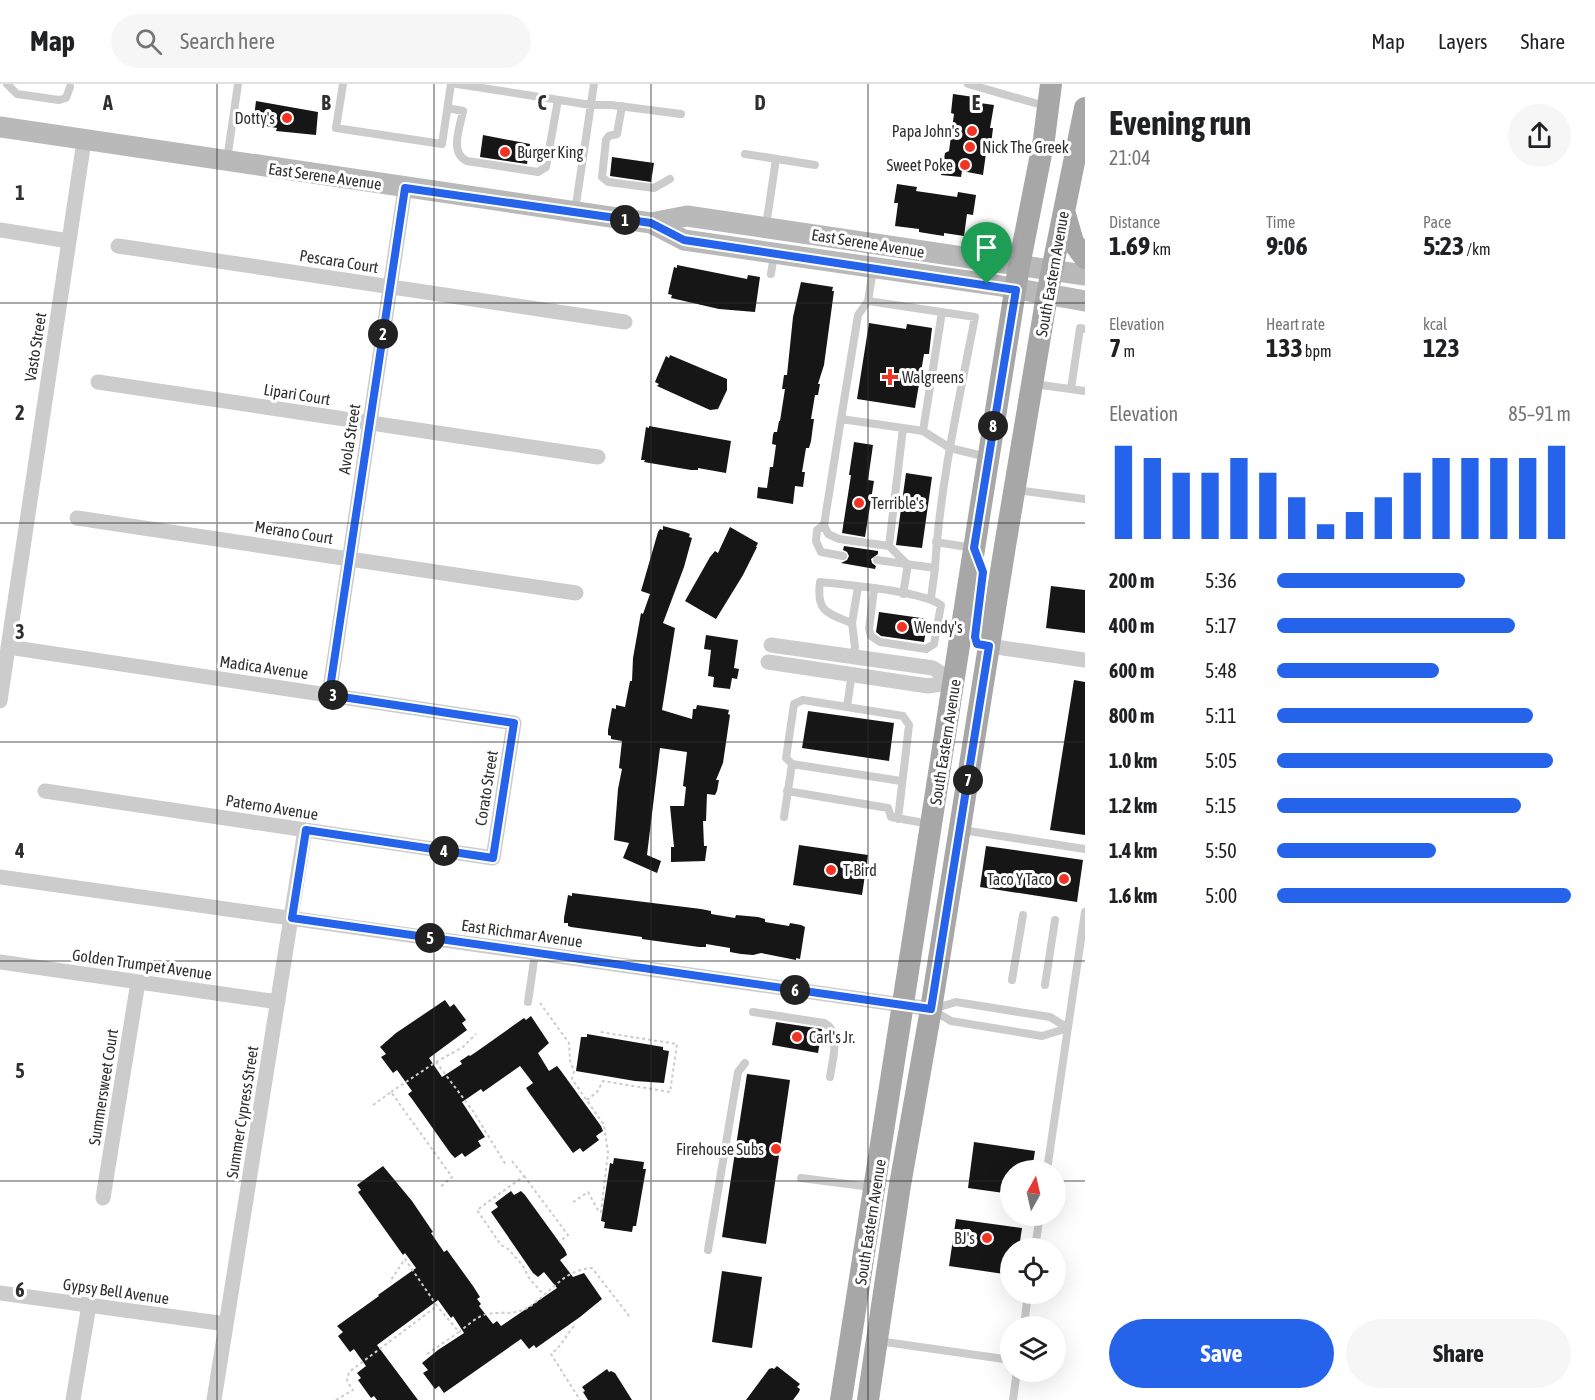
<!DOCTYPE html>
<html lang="en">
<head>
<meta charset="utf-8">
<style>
	:root { --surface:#fff; --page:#f6f6f6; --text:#202124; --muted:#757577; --line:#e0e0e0; --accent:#2563eb }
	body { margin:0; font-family:"Asap Condensed",sans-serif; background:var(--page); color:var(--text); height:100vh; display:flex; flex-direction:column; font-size:22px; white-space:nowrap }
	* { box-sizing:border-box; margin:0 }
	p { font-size:20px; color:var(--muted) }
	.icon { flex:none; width:33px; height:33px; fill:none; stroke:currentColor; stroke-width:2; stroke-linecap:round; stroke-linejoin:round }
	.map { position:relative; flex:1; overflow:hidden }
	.details { display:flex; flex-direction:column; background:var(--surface); width:510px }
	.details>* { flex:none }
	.needle { width:39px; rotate:8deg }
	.tools { position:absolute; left:1000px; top:1076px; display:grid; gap:12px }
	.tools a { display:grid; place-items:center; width:66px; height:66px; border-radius:50%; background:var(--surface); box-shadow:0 6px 24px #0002; font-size:30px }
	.pin { position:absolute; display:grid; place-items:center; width:51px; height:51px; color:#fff; margin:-62px -26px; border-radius:50% 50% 50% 0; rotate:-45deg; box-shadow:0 0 6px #0007 }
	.pin .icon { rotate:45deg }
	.km { position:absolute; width:30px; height:30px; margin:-15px; border-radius:50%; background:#222; color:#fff; font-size:16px; line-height:30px; text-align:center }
	.round { display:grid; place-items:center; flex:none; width:63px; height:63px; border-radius:32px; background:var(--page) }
	.head { display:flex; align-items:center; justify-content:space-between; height:102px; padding:0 24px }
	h1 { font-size:33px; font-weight:700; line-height:45px }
	.figures { display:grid; grid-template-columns:repeat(3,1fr); gap:9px; height:102px; padding:6px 24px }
	.figures div { display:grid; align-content:center }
	.figures b { font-size:26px; font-weight:700 }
	.figures small { font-size:16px; font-weight:400 }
	.figures p { font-size:16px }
	.chart { height:168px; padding:12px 24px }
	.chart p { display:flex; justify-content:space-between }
	.chart svg { width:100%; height:108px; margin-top:6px; stroke:var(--accent); stroke-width:6 }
	.primary-button { display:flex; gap:12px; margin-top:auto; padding:12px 24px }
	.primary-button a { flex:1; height:69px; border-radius:36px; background:var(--accent); color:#fff; font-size:24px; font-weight:700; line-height:69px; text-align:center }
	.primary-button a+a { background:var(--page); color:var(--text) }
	ul { padding:0 24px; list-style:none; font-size:20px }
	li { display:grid; grid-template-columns:96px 72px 1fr; align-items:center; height:45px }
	li i { height:15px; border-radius:8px; background:var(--accent) }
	header { display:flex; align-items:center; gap:36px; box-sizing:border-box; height:84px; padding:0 30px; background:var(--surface); border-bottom:2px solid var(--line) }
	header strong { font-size:28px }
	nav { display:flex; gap:33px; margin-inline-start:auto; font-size:21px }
	.search { width:420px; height:54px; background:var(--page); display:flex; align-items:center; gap:15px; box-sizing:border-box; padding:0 21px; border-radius:33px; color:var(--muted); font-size:22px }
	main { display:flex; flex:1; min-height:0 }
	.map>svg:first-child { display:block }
	.building { fill:#161616 }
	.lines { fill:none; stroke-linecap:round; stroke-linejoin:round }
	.path { stroke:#ccc; stroke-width:2; stroke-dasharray:3 3; stroke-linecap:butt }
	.lane { stroke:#ccc; stroke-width:8 }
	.street { stroke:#ccc; stroke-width:15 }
	.secondary { stroke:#b9b9b9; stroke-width:21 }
	.primary { stroke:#a7a7a7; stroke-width:22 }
	.route-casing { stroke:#fff; stroke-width:12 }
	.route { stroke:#2563eb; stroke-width:8 }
	.grid { fill:none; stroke:#2f2f2f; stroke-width:1.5; stroke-opacity:0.55 }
	.poi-dot { fill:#f33324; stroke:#fff; stroke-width:2 }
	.labels { text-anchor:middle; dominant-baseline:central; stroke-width:6; stroke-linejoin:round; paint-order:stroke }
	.poi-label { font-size:16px; fill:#2f2f2f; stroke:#fff; text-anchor:start }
	.street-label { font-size:16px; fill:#2f2f2f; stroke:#fff }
	.grid-label { font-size:20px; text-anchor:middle; font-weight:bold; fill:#2f2f2f; stroke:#fff; stroke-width:6; stroke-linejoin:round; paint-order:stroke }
</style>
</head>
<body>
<header>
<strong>Map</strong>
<div class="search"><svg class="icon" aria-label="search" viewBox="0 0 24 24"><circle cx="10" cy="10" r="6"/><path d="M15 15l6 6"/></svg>Search here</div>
<nav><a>Map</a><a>Layers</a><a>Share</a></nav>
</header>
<main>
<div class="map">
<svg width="1085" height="1316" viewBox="0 0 1085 1316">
	<rect width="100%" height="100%" fill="#fff"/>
	<path class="building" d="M953 10 974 13 973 18 994 21 990 44H993L990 69H986L983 91 962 87 961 93 941 91 945 69 949 67 954 30 951 29Z
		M256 17 318 28 316 51 276 47 277 44 261 41V35L254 33Z
		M483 51 530 60 527 80 480 73Z
		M612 73 654 79 651 98 610 92Z
		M897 100 917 103 916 107 957 113 958 108 976 111 973 131 967 130 964 152 944 149V152L931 150 919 148V145L895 142 898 119H894Z
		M677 181 747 195 748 191 760 193 755 228 719 225 671 214 672 211 668 210 669 205 674 183 677 184Z
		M801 198 833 203 832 207H834L824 281 818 300H820L818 311H815L811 335H814L813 342 811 357 809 364H806L802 388H805L803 403 795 402 793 420 757 414 758 403 767 404 770 383H773L776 361 772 360 773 351 774 348H777L779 337H780L785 305H782L784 291H787L793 233Z
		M869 239 906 245 907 240 932 244 929 270H924L915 324 857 315Z
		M670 271 727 295V306L718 325 710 326 657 302 659 300 655 298 657 293 666 272 669 274Z
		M649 342 731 357 726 389 698 384V386H691L644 378 645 376H641L646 343 649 344Z
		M854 358 873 361 868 396 874 397 865 453 842 449 851 391H849Z
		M906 389 932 393 922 464 896 461Z
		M663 442 685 448 690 450 689 453 692 454 684 483 663 539 675 544 662 626 692 635 693 625H696L697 621 724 625 729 626 728 630 730 631 723 679 716 696H719L717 707 715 711 707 710 706 737H703L704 762H707L705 777 671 778V763H674L670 722H684L686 703 683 702 687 668 660 664 647 771 661 777 657 789 623 774 629 759 614 756 618 705 622 685 619 684 622 657 611 655V652L608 651V646L612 624 616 625V621L625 623 630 597H632L633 574 641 529 643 530 650 510 641 507 658 448 660 445 663 446Z
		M730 443 758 459 756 463H757L743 491 716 535 685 517 710 473 715 467 718 469Z
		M844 462 878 467V470L871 475 872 479 876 482 875 485 841 479 847 476 849 472 847 468 843 466Z
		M1051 502 1085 506V549L1046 544Z
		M879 528 928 535 924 558 881 552 876 548Z
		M706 551 738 556 734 584 739 585 737 595 732 594 730 605 713 603 714 593 708 592 711 566 704 565Z
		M1074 596 1085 598V751L1050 746Z
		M808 627 894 639 889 677 802 664Z
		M799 761 868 771 862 811 793 801Z
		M986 762 1083 776 1077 818 980 803Z
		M572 809 701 825 711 827V830L735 834 736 831 758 833 765 835V838L789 842 790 839 801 841 805 843 800 875 796 874V876L761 869 753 871 741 870 730 868V864L706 860V863H699L642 855V853L571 843 568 842V839H564V834L568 811 572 812Z
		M445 916 450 923 454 920 466 936 462 939 467 946 429 974 442 993 462 980 460 977 469 971 470 972 476 968 524 934 526 936 531 932 549 959 538 969 549 987 557 982 561 987 601 1042 603 1047 596 1052 599 1056 583 1068 580 1064 573 1069 530 1010 526 1004 533 999 520 982 483 1008 481 1005 462 1018 485 1053 478 1057 481 1062 465 1073 462 1069 455 1074 451 1070 412 1015 408 1010 412 1007 397 986 393 989 381 973 386 970 380 963 396 949Z
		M776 938 822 945 818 969 772 961Z
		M587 950 663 963V966L669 967 664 999 635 997 576 987 581 953H587Z
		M747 990 790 996 766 1160 722 1153Z
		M974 1058 1035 1067 1032 1086H1011V1110L968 1104Z
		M614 1074 644 1078 643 1085H646L636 1142H633L632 1148 604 1144 605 1138 601 1137 610 1079 613 1080Z
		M383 1082 412 1117 433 1148 431 1149 444 1168 447 1166 473 1202 480 1213 477 1215 481 1220 479 1222 493 1240 497 1237 501 1242 557 1204 544 1188 538 1193 533 1189 491 1128 498 1123 495 1119 511 1107 514 1111 521 1107 525 1111 565 1166 567 1171 560 1176 573 1193 584 1189 602 1215 580 1233 536 1264 534 1261 529 1265 521 1255 444 1309 439 1302 435 1305 423 1289 428 1286 422 1279 438 1266 464 1249 453 1232 451 1234 438 1216 377 1261 418 1316H377L374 1312 371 1314 358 1296 361 1294 357 1289 366 1282 354 1265 350 1268 338 1252 343 1248 337 1242 379 1212 378 1211 416 1184 405 1169 403 1171 358 1108 361 1106 357 1101Z
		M956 1135 1022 1144 1019 1164H1011V1191L949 1182Z
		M722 1187 762 1193 752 1264 712 1258Z
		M777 1282 800 1300 797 1303 800 1305 799 1308 793 1316H746L769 1285 772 1284 774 1285Z
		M607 1285 609 1288 611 1287 615 1289 632 1316H588L583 1308 585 1307 582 1303Z"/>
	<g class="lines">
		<path class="path" d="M540 919 569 959 570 976 574 988 572 995 604 1041 608 1069 601 1128H599L588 1108 572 1119
			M436 978 463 963 476 950
			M391 1008 436 978 473 1027 506 1081
			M587 1016 597 1008 603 997 670 1008 677 960 600 948
			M373 1021 391 1008 452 1093 439 1104
			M512 1077 524 1092 477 1126 501 1161 508 1165 523 1182 529 1194 544 1211
			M524 1092 568 1151 559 1158
			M574 1242C565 1252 562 1262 551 1270L580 1316
			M459 1248C467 1242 477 1232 487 1230 502 1227 514 1232 529 1223 550 1209 565 1185 592 1184L630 1233
			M427 1270 459 1248 437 1222
			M336 1316 353 1306 347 1297 349 1288 437 1222 405 1175 391 1196"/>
		<path class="lane" d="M7 0 17 10 59 16 66 14 70 3
			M343 0 336 44 442 60 451 0
			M457 0 591 21H611L681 30
			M968 0 1045 22
			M622 22 617 50 609 52 606 56 602 93 608 98 654 104 670 95
			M448 24 463 27C460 43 449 69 467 77L538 88 546 83 558 16
			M745 70 815 81
			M227 76 238 0
			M575 127 594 0
			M766 142 776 75
			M771 190 774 171
			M868 217 975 233C959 316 940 400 935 484L877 476
			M1034 300 1085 307
			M1071 305 1080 244 1085 245
			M841 335 858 231 868 217 873 186
			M923 347 950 364 987 373
			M1016 406 1085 415
			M824 441 817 446 816 457 821 468 843 472
			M936 458 973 464
			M889 462 839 455 828 450 824 441 841 335 903 344
			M907 480 889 462 903 344 923 347 942 228
			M903 510 908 480
			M931 514 935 484
			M852 539C827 529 816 528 820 498 848 501 921 507 941 521L934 560 926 565 880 558 871 552 869 545 874 505
			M853 576 855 563 852 539 858 503
			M847 623 852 588
			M792 680 901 697
			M787 707 888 724 891 733 930 740
			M784 733 792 680 786 674 794 620 803 616 903 632 909 641 898 735
			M962 746 1085 765
			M1012 896 1023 831
			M1045 901 1055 836
			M528 918 535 870
			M933 925 956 918 1050 933 1068 944
			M934 927 951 937 1042 952 1068 944
			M753 928 824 939C842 947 832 977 830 993
			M1047 1086 1085 828
			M801 1094 871 1103
			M1035 1164 1040 1131
			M708 1166 738 988 745 979
			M1024 1242 1028 1209
			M878 1257 1011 1276
			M1013 1316 1017 1287"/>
		<path class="street" d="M0 146 69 157
			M118 162 625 238
			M98 298 598 373
			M77 434 576 509
			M771 561 933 584 954 598
			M989 562 1085 576
			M8 563 514 639 493 774 45 707
			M768 578 928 602 954 598
			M329 611 405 104
			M0 617 84 57
			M0 793 931 925
			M0 878 278 918
			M103 1114 138 898
			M0 1209 226 1240
			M73 1316 89 1221
			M214 1316 305 746"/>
		<path class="secondary" d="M0 43 651 139 684 156 995 201 1085 217
			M651 139 687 132 1085 191"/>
		<path class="primary" d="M1065 130 1073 158 1085 174
			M841 1316 980 427 1019 182 1044 55 1051 0
			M868 1316 900 1101 931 925 1005 462 1047 211 1085 24"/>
	</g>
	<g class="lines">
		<defs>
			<path id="route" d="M405 104 651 139 684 156 1016 206 974 464 983 488 975 553 977 560 989 562 931 925 292 834 306 746 493 774 514 639 329 611Z"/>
		</defs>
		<use href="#route" class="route-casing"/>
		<use href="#route" class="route"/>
	</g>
	<path class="grid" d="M217 0V1316M434 0V1316M651 0V1316M868 0V1316M0 219H1085M0 439H1085M0 658H1085M0 877H1085M0 1097H1011M1056 1097H1085"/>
	<g class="poi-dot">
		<circle cx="287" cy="34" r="6"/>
		<circle cx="972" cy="47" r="6"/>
		<circle cx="970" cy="63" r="6"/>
		<circle cx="505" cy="68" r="6"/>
		<circle cx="965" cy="81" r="6"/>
		<path d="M887 284h6v6h6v6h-6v6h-6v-6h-6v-6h6z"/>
		<circle cx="859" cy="419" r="6"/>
		<circle cx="902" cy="543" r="6"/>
		<circle cx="831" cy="786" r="6"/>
		<circle cx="1064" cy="795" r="6"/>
		<circle cx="797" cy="953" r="6"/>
		<circle cx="776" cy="1065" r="6"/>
		<circle cx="987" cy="1154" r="6"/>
	</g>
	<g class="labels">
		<g class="poi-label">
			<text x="275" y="34" text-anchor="end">Dotty's</text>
			<text x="960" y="47" text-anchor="end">Papa John's</text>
			<text x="982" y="63">Nick The Greek</text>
			<text x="517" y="68">Burger King</text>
			<text x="953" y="81" text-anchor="end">Sweet Poke</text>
			<text x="902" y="293">Walgreens</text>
			<text x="871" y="419">Terrible's</text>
			<text x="914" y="543">Wendy's</text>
			<text x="843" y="786">T-Bird</text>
			<text x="1052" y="795" text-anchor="end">Taco Y Taco</text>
			<text x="809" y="953">Carl's Jr.</text>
			<text x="764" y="1065" text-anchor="end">Firehouse Subs</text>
			<text x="975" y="1154" text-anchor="end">BJ's</text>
		</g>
		<g class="street-label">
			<text transform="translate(325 92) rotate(8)">East Serene Avenue</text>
			<text transform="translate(868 159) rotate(9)">East Serene Avenue</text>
			<text transform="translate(339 177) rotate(9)">Pescara Court</text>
			<text transform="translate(1052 190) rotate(-80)">South Eastern Avenue</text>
			<text transform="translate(35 263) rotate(-81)">Vasto Street</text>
			<text transform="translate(297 310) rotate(9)">Lipari Court</text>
			<text transform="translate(349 355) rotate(-81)">Avola Street</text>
			<text transform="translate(294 448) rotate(9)">Merano Court</text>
			<text transform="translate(264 583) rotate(8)">Madica Avenue</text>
			<text transform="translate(945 658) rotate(-81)">South Eastern Avenue</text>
			<text transform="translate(486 704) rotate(-81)">Corato Street</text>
			<text transform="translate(272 723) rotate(9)">Paterno Avenue</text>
			<text transform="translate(522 849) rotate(8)">East Richmar Avenue</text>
			<text transform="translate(142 880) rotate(8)">Golden Trumpet Avenue</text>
			<text transform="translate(103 1003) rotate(-81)">Summersweet Court</text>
			<text transform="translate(242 1028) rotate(-81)">Summer Cypress Street</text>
			<text transform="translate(870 1138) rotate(-81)">South Eastern Avenue</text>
			<text transform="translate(116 1207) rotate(8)">Gypsy Bell Avenue</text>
		</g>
	</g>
	<g class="grid-label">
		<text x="108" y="26">A</text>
		<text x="326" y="26">B</text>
		<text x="542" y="26">C</text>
		<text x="760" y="26">D</text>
		<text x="976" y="26">E</text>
		<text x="20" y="116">1</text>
		<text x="20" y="336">2</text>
		<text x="20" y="555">3</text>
		<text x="20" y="774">4</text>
		<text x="20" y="994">5</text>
		<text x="20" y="1213">6</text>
	</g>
</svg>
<div class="tools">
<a><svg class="needle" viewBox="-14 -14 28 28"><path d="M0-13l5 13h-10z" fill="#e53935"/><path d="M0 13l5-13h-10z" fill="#757577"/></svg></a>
<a><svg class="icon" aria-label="locate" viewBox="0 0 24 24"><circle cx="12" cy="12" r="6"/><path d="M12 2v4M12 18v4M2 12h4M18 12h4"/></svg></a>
<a><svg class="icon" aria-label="layers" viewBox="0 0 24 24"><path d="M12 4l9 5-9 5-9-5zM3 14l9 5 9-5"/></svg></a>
</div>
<div class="pin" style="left:987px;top:200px;background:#1e9e55"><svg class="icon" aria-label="arrive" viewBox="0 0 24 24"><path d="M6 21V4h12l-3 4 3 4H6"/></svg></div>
<b class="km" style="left:625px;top:136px">1</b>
<b class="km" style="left:383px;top:250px">2</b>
<b class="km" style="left:333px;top:611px">3</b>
<b class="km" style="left:444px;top:767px">4</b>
<b class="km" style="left:430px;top:854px">5</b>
<b class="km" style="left:795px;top:906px">6</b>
<b class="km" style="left:968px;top:696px">7</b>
<b class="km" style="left:993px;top:342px">8</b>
</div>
<section class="details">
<div class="head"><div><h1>Evening run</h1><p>21:04</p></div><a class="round"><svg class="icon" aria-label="share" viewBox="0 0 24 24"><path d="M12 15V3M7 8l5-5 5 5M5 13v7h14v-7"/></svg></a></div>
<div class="figures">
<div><p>Distance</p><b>1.69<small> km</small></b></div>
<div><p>Time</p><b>9:06</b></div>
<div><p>Pace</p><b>5:23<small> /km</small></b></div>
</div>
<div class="figures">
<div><p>Elevation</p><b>7<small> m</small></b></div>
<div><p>Heart rate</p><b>133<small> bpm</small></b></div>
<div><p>kcal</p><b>123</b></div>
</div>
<div class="chart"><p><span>Elevation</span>85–91 m</p>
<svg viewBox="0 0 160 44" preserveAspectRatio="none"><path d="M5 44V6M15 44V11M25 44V17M35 44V17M45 44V11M55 44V17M65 44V27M75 44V38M85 44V33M95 44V27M105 44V17M115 44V11M125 44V11M135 44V11M145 44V11M155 44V6"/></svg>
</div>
<ul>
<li><b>200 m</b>5:36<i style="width:64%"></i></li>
<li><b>400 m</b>5:17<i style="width:81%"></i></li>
<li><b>600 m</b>5:48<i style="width:55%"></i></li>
<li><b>800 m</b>5:11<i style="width:87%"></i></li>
<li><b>1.0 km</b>5:05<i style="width:94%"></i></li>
<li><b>1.2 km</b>5:15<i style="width:83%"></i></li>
<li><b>1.4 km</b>5:50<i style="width:54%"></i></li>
<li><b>1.6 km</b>5:00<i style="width:100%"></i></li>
</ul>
<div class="primary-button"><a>Save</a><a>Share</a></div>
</section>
</main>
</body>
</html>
